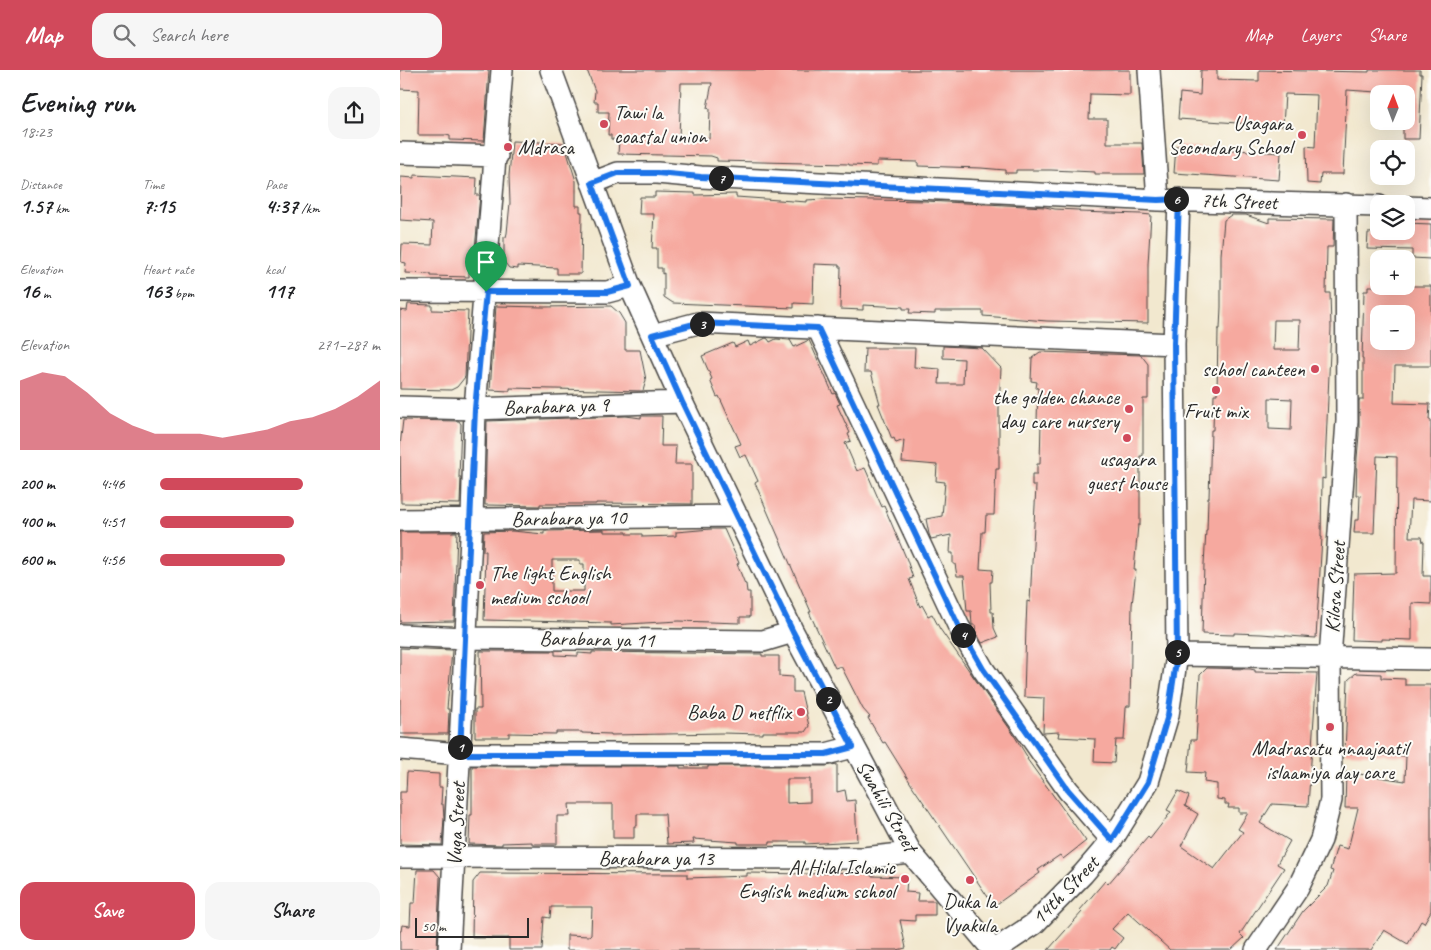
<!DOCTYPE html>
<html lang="en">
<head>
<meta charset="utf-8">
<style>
	:root { --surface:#fff; --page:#f6f6f6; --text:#202124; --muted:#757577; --accent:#d1495b }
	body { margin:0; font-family:Caveat,sans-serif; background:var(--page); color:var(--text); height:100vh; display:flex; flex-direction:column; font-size:19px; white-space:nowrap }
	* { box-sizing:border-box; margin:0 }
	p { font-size:16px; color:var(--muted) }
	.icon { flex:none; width:28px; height:28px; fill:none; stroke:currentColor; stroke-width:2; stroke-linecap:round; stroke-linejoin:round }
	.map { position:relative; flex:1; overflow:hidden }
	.side { display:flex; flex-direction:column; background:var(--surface); width:400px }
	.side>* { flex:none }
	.needle { width:32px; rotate:1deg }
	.tools { position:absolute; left:970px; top:15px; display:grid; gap:10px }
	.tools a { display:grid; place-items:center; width:45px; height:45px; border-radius:10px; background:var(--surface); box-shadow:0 5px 20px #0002; font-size:25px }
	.scale { position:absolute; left:15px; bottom:12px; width:114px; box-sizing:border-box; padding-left:5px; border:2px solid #2b2b2b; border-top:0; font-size:14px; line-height:18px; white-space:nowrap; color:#2b2b2b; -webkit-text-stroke:4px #fdfcf7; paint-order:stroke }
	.pin { position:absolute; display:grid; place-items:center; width:42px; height:42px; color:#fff; margin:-51px -21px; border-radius:50% 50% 50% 0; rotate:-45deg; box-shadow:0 0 5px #0007 }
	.pin .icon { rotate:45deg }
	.km { position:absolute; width:25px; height:25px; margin:-12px; border-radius:50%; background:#222; color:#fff; font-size:14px; line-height:25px; text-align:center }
	.round { display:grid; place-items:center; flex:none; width:52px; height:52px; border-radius:15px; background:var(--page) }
	.overview { display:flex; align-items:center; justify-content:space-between; height:85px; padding:0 20px }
	h1 { font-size:28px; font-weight:800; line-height:38px }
	.stats { display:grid; grid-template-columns:repeat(3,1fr); gap:8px; height:85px; padding:5px 20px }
	.stats div { display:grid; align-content:center }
	.stats b { font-size:21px; font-weight:800 }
	.stats small { font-size:14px; font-weight:400 }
	.stats p { font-size:14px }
	.chart { height:140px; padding:10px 20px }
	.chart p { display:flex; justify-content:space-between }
	.chart svg { width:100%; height:90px; margin-top:5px; fill:var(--accent); opacity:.7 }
	.cta { display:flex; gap:10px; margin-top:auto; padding:10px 20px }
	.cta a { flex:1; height:58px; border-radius:15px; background:var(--accent); color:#fff; font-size:20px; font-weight:800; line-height:58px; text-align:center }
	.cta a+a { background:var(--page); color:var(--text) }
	ul { padding:0 20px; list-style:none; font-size:16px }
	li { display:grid; grid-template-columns:80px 60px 1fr; align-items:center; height:38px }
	li i { height:12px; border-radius:6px; background:var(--accent) }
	header { display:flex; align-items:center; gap:30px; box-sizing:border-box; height:70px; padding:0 25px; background:var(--accent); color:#fff }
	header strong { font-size:24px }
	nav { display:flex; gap:28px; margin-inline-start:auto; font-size:18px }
	.search { width:350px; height:45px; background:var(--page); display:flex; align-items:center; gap:12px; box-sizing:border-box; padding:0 18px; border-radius:15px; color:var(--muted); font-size:19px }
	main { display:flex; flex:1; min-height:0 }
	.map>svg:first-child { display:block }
	.building { fill:#f6a99f; fill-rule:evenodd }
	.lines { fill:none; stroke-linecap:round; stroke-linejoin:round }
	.minor-casing { stroke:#494744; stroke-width:24 }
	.minor { stroke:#fff; stroke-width:21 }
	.route-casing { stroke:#fff; stroke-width:10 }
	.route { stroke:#1a73e8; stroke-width:6 }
	.poi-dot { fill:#d1495b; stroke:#fdfcf7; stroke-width:2 }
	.labels { text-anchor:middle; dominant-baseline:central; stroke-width:4; stroke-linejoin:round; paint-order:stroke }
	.poi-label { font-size:21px; fill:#2b2b2b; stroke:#fdfcf7; text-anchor:end }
	.street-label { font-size:21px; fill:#2b2b2b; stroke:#fdfcf7 }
</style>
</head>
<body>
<header>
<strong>Map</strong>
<div class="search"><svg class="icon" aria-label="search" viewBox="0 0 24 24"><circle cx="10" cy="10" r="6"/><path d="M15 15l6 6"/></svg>Search here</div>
<nav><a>Map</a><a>Layers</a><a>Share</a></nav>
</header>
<main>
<section class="side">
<div class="overview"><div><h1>Evening run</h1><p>18:23</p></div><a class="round"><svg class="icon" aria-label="share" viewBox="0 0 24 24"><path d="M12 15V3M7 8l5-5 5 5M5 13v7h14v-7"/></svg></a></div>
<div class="stats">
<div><p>Distance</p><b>1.57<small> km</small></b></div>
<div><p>Time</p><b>7:15</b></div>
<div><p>Pace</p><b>4:37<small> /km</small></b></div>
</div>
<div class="stats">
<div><p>Elevation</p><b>16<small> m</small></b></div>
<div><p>Heart rate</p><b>163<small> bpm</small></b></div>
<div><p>kcal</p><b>117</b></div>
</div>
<div class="chart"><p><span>Elevation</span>271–287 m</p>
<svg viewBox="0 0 160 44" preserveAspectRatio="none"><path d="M0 44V10L10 6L20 8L30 16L40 26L50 32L60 36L70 36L80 36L90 38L100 36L110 34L120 30L130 28L140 24L150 18L160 10V44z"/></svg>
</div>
<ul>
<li><b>200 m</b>4:46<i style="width:65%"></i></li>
<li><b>400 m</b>4:51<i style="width:61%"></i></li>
<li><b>600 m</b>4:56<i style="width:57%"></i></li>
</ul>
<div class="cta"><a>Save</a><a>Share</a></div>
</section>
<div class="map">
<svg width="1031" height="880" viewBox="0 0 1031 880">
	<rect width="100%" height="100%" fill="#fdfcf7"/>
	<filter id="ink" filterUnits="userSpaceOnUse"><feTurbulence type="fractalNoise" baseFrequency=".02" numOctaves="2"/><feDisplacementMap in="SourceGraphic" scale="10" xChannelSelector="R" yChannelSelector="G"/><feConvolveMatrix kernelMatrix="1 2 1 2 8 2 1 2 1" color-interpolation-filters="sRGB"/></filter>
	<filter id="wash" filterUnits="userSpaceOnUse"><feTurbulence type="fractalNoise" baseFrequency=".0096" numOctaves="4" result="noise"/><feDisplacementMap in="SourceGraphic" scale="20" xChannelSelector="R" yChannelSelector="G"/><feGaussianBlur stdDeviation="1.12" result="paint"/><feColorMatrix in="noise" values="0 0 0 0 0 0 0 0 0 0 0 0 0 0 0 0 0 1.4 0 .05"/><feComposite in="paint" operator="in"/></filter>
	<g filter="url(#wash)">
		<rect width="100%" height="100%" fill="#f2e8cf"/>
		<g id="blocks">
			<path class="building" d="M0 0H89L84 71 50 70V66L46 65H18L19 20 0 19Z
				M187 0H730V25L690 24 689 49H707V73H742L744 104H695V102L651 100H616V103H605V100L581 98 518 96V92L477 91V96L449 95V94L317 91V88L311 86 218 84 219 70 211 69V65H208L209 42H198V32H194L195 21ZM281 13H312L307 38 310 39 309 69 279 68Z
				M801 0H817V10L859 11V0L969 2V0H1020V4H1022L1019 69H1003V51H1006V24L947 20 943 104H921L920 114 907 113 906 76 915 77 917 25 885 24 883 56 778 49 780 23 800 25Z
				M112 71 164 73 176 111V136H180V142H182L181 204H157V198L118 196V199L109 198 101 188 104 186V167H106L107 163 110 133 109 106Z
				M776 76 881 83 879 110 774 103Z
				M14 105 77 108 76 125H80L74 190H69V207L31 206V204L5 203 6 193 1 192 2 174 32 175 33 152 0 150 1 107 14 108Z
				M255 122 295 123V125L336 124V127L407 132V130L424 129 526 131 645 137 655 139 679 140V142L741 144 751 145 748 194V253L647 251 609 248 583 246V241H535V244L509 243 510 239H503V237L463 235V240L440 239 441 197H439V195L414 194 413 234 394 233V238L273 233 264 227V203L262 204V198H257V178H252L254 144H239L240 127H255Z
				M831 145H846L869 153V148L934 149 933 177H927L926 223H930L931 258 925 397V409L922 408 921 467H922L916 568 861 564 834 563V565L802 564 804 494 806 461H807L808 428H809L811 360H813L814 324H817L818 259H820L821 237V185L824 150ZM874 250H900L899 280H873ZM869 328 892 329 891 360 869 359Z
				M1006 153 1031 154V189L1012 188V180L967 179 968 163 1006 161Z
				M968 216H1031V296H995L994 333 1030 334 1029 350H1031V431L1011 430 1009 467H1022L1023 472H1024L1023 506H1031V534L1012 533V570L982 569V571L952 570 954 504 996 503 997 387 977 386 974 463H954L955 450H959L960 425H956L957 388 959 365V330H963V289H962L964 221H968ZM979 244H1008V271H979Z
				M8 234 32 235V240L68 241 65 307 57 317 51 320 0 319V240L7 241Z
				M96 236 143 237 211 236 219 243 225 253V280H240L246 310 243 321 110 318V321L90 320Z
				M366 268 368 269 370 272 376 269 390 270 394 277 409 270 433 324 435 323 440 334 437 335 450 363 448 364 451 371 445 373 457 401 465 398 482 437 484 436 507 490 513 508 509 509 520 537 522 535 528 546 532 544 540 559 612 662 628 688 627 689 686 771 663 789 660 785 638 800 640 803 594 836 513 717 485 672 483 673 468 648 470 647 463 639 441 596 435 598 409 542H411L355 413 358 411 346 385 340 387 335 376 341 374 319 326 317 327 310 310 312 309 302 286 333 273 335 277 348 271 350 276Z
				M543 276 582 278 601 298 599 338V399H596L594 445H586L585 462H582L580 499 593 500 592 512H590L591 542H593L594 558 598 567 582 573 576 562 575 555H572L571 541H567L564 506H557L555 494H553V483H550L551 465 531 469 529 464 526 449 542 446 545 412 536 411 537 395 502 392 504 370 496 373 494 368 492 369 478 334H480L471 302H464L465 278H515L514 297 540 299 539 314H563L564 289 543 288Z
				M640 282 741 285 748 294V329H743V386H740V455H738L734 500H736L732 535 730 636H727L726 638 724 670H716L714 693 694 692 695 669 658 667 659 662 643 663 644 628 624 627 626 556 627 531 630 532 636 416H632V404H637V394H640L641 351H637L638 318H636L637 312 631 311 632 288Z
				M226 346 241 348V346H262L261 376H276L275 394H292V434L196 433V434H140V436L85 435 87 351Z
				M3 350 59 351 61 354 59 407H61L60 434 1 433 0 376Z
				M311 459H324L339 493 337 494 345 514H346L347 522H350V547H340V553L279 551 211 555V553L84 550 86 481H83L84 462 112 461 144 464V461L204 460V462H227V464H242V467L276 466V462ZM152 490H180V494H184V521H152Z
				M0 462H57L54 551 0 552Z
				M0 578 52 580 47 639H49L48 664H0Z
				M80 581H155V585L178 586V583L192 584V582L362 584V586H379V606L393 607V622H401L409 656 405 662H363V664L322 663 211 665V664L182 663V662H156V664L109 663V667H75V639H81Z
				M807 598 850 599 855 600V602L917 603 908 736 872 734 860 753 890 771 877 794 884 798 840 864 844 868 831 880H770L728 842 712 859 723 868 715 879 712 877 710 880H648L682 842 680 840 705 811 708 814 748 767 750 769 771 742 767 740 778 721 789 726 785 736 798 744 781 776 814 799 843 762 838 759 848 743H839V738H828L829 734H825V730L817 729V714L804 712 805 703 788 702 791 670H796L800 605Z
				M956 603 981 604V608L1005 609V615H1031V841L1024 853 1021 851 1008 874 984 860 971 880H877L903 841 928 816 933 801 930 800 937 776 948 779 958 738H945L946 702 1005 711 1006 686 945 683 948 610Z
				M437 694V722L445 720 447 731 455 730 457 771 405 774V772H370V774H338V772L293 769 294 773 267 774 265 744H237V756H234V768H213V734H169L170 746H157V774H132V772L102 773V775L69 774 70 745H72V696H280V698H308V696H426ZM387 709H410V732L387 733Z
				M7 702 39 704V717H42L41 734H43L44 748 42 775 0 774V722H6Z
				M17 800H34L40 807 37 880H0V861H1L2 855 10 856 11 833H15Z
				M470 801 471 806 507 807 506 822 518 823 517 831H535V845H515V851L500 850 506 878 497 880H167V865L189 866 191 864 192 837H151L150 848 144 847 142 880H109V868H72L73 812 80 803 287 804V808L347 806V803L409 804Z"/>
		</g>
	</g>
	<g filter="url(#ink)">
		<use href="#blocks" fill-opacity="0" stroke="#494744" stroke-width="1"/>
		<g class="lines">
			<defs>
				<path id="minor" d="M151 0 230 216 282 332 393 562 511 783 593 880
					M749 0 758 130
					M0 83 97 86
					M192 113 218 103H257L301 107 758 130 979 136
					M1006 137 1031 138
					M0 221 207 222 230 216
					M418 258 559 557 583 599 668 720 712 770
					M252 265 298 253 774 274
					M0 337 75 339 282 332
					M0 450 338 446
					M0 565 66 568 363 571 393 562
					M777 585 1031 589
					M0 679 60 684H426L453 677
					M0 787 463 788 511 783
					M49 880 72 449 75 339 102 0
					M595 880 634 854 683 804 712 770 748 712 768 645 777 585 774 274 779 129
					M856 880 898 818 921 770 931 730 930 588 947 351 946 134"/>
			</defs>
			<use href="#minor" class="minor-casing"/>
			<use href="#minor" class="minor"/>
		</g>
	</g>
	<g class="lines" filter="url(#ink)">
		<defs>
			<path id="route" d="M218 103H257L301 107 758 130 779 129 774 274 777 585 768 645 748 712 712 770 668 720 583 599 559 557 418 258 298 253 252 265 282 332 393 562 453 677 426 684H60L75 339 86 222H207L230 216 192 113Z"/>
		</defs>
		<use href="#route" class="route-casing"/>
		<use href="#route" class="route"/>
	</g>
	<g class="poi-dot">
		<circle cx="204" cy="54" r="5"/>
		<circle cx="902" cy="65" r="5"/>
		<circle cx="108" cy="77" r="5"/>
		<circle cx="915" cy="299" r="5"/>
		<circle cx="816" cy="320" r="5"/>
		<circle cx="729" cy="339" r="5"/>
		<circle cx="727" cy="368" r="5"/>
		<circle cx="80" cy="515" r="5"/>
		<circle cx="401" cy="642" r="5"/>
		<circle cx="930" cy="657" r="5"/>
		<circle cx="505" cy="809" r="5"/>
		<circle cx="570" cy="810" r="5"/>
	</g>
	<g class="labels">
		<g class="poi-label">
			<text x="214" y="42" text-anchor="start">Tawi la<tspan x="214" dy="24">coastal union</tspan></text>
			<text x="892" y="53">Usagara<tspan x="892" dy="24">Secondary School</tspan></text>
			<text x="118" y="77" text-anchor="start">Mdrasa</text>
			<text x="905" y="299">school canteen</text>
			<text x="719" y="327">the golden chance<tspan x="719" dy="24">day care nursery</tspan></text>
			<text x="816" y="341" text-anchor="middle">Fruit mix</text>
			<text x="727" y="389" text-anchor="middle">usagara<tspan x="727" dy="24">guest house</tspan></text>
			<text x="90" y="503" text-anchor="start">The light English<tspan x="90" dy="24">medium school</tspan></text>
			<text x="391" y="642">Baba D netflix</text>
			<text x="930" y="678" text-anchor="middle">Madrasatu nnaajaatil<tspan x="930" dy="24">islaamiya day care</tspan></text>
			<text x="495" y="797">Al Hilal Islamic<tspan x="495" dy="24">English medium school</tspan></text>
			<text x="570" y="831" text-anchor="middle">Duka la<tspan x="570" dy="24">Vyakula</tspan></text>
		</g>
		<g class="street-label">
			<text transform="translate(839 131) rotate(2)">7th Street</text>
			<text transform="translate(156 336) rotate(-2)">Barabara ya 9</text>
			<text transform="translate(169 448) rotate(-1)">Barabara ya 10</text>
			<text transform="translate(935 517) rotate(-86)">Kilosa Street</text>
			<text transform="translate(197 569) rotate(1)">Barabara ya 11</text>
			<text transform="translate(487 736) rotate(60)">Swahili Street</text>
			<text transform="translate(56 754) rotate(-87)">Vuga Street</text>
			<text x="256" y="788">Barabara ya 13</text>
			<text transform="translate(665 820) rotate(-46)">14th Street</text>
		</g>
	</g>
</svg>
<div class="tools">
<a><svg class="needle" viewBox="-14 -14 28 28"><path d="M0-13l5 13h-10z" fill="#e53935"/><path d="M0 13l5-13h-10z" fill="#757577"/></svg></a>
<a><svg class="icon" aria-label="locate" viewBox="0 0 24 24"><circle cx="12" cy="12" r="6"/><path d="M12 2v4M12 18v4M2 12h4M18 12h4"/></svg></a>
<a><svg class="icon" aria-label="layers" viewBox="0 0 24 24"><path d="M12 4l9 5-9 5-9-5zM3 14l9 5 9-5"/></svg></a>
<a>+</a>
<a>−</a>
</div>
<div class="scale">50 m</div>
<div class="pin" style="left:86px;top:222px;background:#1e9e55"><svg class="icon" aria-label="arrive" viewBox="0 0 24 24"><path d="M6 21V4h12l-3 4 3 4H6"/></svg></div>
<b class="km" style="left:60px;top:677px">1</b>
<b class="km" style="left:428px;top:629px">2</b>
<b class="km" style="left:302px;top:254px">3</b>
<b class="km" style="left:563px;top:565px">4</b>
<b class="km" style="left:777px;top:582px">5</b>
<b class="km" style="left:776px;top:129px">6</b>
<b class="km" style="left:321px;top:108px">7</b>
</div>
</main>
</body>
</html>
